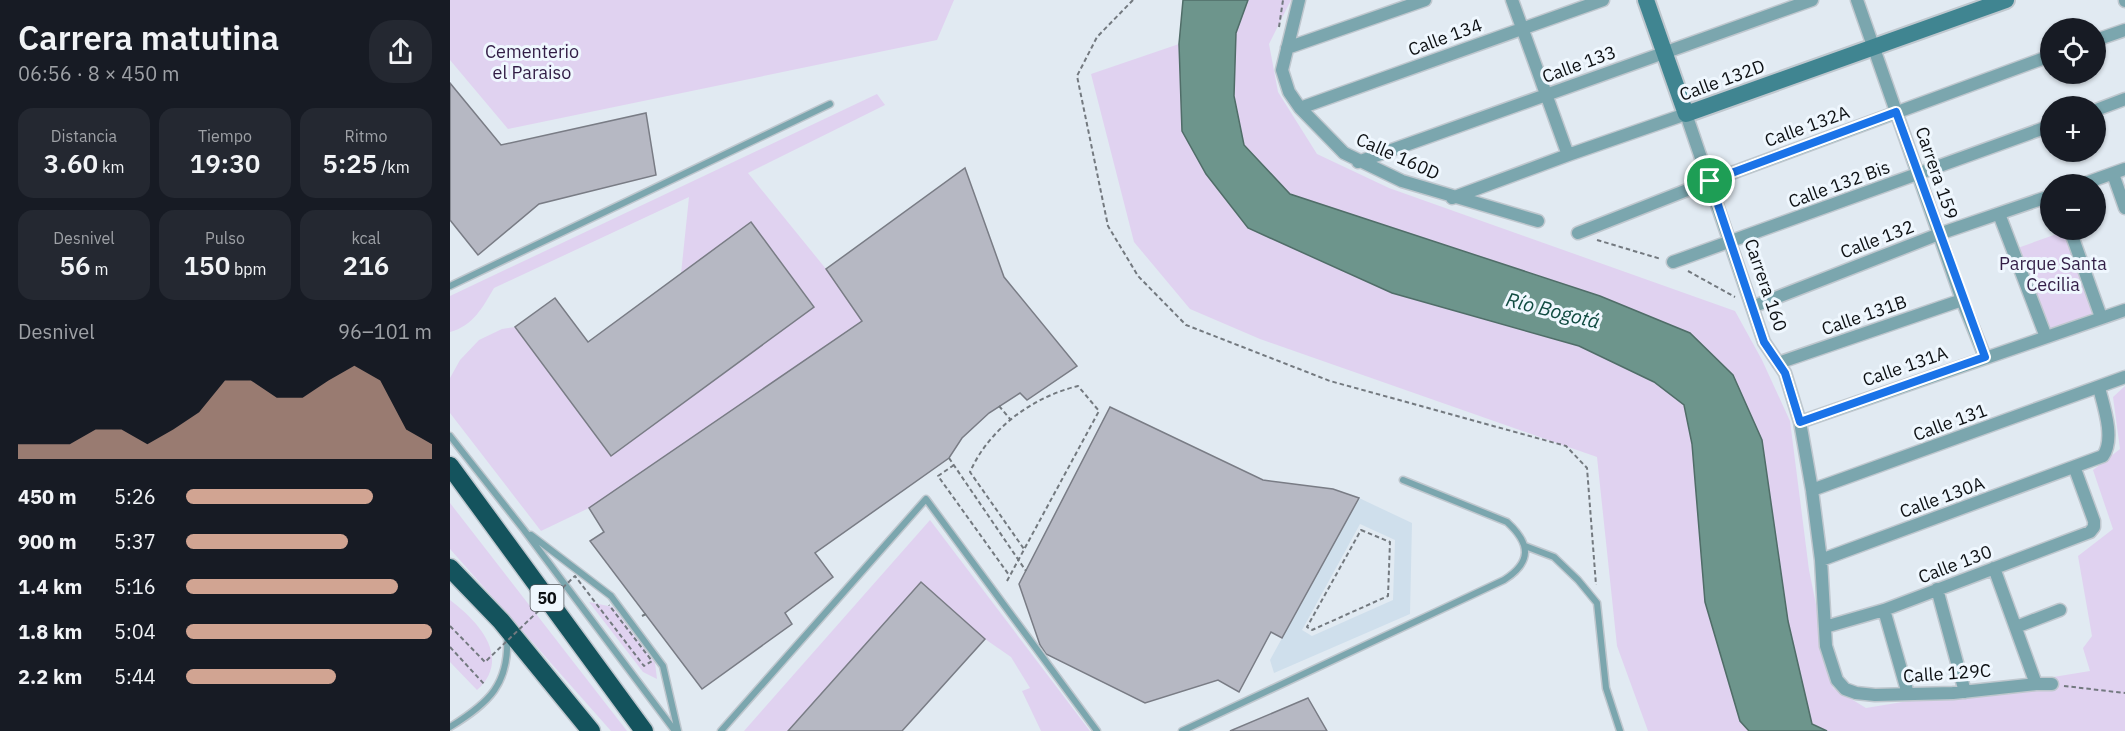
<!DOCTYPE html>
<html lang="es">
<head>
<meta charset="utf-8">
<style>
	:root { --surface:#171b24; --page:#242831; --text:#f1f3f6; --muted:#9ea1a6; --accent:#d1a492 }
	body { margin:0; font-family:"IBM Plex Sans",sans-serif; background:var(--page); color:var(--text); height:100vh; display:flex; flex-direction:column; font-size:22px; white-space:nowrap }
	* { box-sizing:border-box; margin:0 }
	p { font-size:20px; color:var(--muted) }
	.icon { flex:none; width:33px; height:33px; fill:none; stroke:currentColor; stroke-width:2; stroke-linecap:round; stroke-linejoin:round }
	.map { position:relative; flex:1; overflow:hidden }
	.side { display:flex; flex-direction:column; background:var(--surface); width:450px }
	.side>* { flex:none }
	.controls { position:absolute; left:1590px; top:18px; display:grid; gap:12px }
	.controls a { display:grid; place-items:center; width:66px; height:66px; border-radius:50%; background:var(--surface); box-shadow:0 2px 4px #0004; font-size:30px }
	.pin { position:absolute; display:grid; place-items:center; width:51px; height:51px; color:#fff; margin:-26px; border:3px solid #fff; border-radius:50%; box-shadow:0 2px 6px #0007 }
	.round { display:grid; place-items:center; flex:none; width:63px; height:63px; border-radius:24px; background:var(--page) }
	.summary { display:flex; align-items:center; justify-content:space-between; height:102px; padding:0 18px }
	h1 { font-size:33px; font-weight:600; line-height:45px }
	.stats { display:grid; grid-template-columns:repeat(3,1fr); gap:9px; height:102px; padding:6px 18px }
	.stats div { display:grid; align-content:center; border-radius:15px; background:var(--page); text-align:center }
	.stats b { font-size:26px; font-weight:600 }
	.stats small { font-size:16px; font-weight:400 }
	.stats p { font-size:16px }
	.chart { height:168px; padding:12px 18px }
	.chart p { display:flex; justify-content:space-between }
	.chart svg { width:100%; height:108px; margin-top:6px; fill:var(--accent); opacity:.7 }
	ul { padding:0 18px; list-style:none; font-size:20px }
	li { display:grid; grid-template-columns:96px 72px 1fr; align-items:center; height:45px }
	li i { height:15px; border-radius:8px; background:var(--accent) }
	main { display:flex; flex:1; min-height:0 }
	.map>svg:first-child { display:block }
	.built { fill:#cfdfec; fill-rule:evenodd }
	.green { fill:#e0d2f0 }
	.water { fill:#6d958c; stroke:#506d68; stroke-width:1.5 }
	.building { fill:#b6b8c3; stroke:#797c85; stroke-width:1.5 }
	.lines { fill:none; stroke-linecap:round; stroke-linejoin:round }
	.lane-casing { stroke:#bfc7ce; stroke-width:9 }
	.street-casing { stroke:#bfc7ce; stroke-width:15 }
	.secondary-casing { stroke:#bfc7ce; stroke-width:20 }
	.highway-casing { stroke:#bfc7ce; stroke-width:21 }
	.path { stroke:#73797f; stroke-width:2; stroke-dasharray:4.5 3; stroke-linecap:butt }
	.lane { stroke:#7ba6ae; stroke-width:6 }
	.street { stroke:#7ba6ae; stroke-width:12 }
	.secondary { stroke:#408591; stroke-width:16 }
	.highway { stroke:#14535d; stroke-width:18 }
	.path-bridge { stroke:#73797f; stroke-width:2; stroke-dasharray:4.5 3; stroke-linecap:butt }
	.route-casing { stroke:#fff; stroke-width:12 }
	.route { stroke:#1a73e8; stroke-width:8 }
	.labels { text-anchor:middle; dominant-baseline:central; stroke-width:6; stroke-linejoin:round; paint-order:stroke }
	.shield { fill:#eff7fe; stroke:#51555a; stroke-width:1.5 }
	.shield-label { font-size:16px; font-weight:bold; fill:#0d1013 }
	.street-label { font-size:18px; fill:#0d1013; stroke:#eff7fe }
	.park-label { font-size:18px; fill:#321d46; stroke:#eff7fe }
	.water-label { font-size:20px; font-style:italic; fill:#104b41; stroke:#eff7fe }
</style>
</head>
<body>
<main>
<section class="side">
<div class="summary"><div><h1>Carrera matutina</h1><p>06:56 · 8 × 450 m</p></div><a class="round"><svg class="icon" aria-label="share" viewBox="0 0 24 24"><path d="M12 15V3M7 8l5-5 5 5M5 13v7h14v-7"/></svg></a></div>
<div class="stats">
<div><p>Distancia</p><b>3.60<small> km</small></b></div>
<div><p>Tiempo</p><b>19:30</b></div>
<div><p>Ritmo</p><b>5:25<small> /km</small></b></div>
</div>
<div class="stats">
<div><p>Desnivel</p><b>56<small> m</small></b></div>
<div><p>Pulso</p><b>150<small> bpm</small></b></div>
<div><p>kcal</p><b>216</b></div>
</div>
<div class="chart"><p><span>Desnivel</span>96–101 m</p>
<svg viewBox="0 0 160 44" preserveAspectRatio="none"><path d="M0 44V38L10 38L20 38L30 32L40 32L50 38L60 32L70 25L80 12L90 12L100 19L110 19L120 12L130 6L140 12L150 32L160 38V44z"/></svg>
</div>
<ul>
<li><b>450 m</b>5:26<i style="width:76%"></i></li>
<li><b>900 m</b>5:37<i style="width:66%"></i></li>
<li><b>1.4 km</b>5:16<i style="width:86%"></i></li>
<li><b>1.8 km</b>5:04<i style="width:100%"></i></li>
<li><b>2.2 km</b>5:44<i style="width:61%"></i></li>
</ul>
</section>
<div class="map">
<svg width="1675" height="731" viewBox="0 0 1675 731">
	<rect width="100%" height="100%" fill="#e1eaf2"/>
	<path class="built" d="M909 498 962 523 960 614 824 673 820 660ZM910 524 945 540 943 600 862 636 852 630Z"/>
	<path class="green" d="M0 0H504L487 40 58 129 0 60Z
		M798 0H841L819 44 828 92 867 154 939 188 1285 311 1312 360 1340 421 1359 570 1383 688 1416 708 1640 671 1633 648 1642 636 1628 556 1663 529 1643 470 1670 449 1663 397 1675 386V731H1377L1362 724 1338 621 1240 333 1150 296 840 194 794 145 784 96 786 33Z
		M729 44 732 131 942 293 1129 346 1204 382 1234 405 1242 444 1255 602 1290 721 1299 731H1198L1167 646 1147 457 810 339 740 309 684 242 641 74Z
		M427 94 435 105 298 173 376 269 412 321 139 508 91 531 0 413V378L10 360 29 340 52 329 65 327 161 456 364 306 301 222 231 274 239 197 44 288C33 307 23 326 0 332V296Z
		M1618 230 1651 317 1596 337 1562 250Z
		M0 503 177 731H161L0 549Z
		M480 520 640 731H591L572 691 580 688 561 657 535 639 471 582 338 731H294Z
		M0 600C29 622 62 658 27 690L0 662Z
		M139 602 163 607 205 663 207 679 193 672Z"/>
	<path class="water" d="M733 0H798L786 33 784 96 794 145 840 194 1150 296 1240 333 1283 375 1312 440 1338 621 1362 724 1377 731H1299L1290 721 1255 602 1242 444 1234 405 1204 382 1129 346 942 293 798 228 756 174 732 131 729 44Z"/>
	<path class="building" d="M0 83 51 145 196 113 206 175 89 204 28 255 0 220Z
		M515 168 554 277 627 366 577 400 570 393 539 413 512 438 499 458 365 553 383 577 335 613 342 624 252 689 140 541 154 532 139 508 412 321 376 269Z
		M301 222 364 307 161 456 65 327 105 298 138 342Z
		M660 407 813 480 883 489 909 498 832 638 821 632 789 692 768 680 695 703 596 654 590 645 569 584Z
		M471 582 535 639 452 731H338Z
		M858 698 877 731H780Z"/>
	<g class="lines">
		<defs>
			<path id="lane" d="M0 286 380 104
				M0 436 74 530 225 731
				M81 535 161 596 213 666 228 731
				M1075 546 1104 557 1128 580 1147 603 1156 688 1170 731
				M0 727C39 703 60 684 57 635
				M271 731 476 499 647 731
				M732 731 1054 580C1082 562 1081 544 1057 522L953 480"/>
			<path id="street" d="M849 0 832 70 839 92 850 108 894 153 952 181 1088 221
				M1062 0 1118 155
				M1407 0 1512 300 1535 357
				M1675 0V1
				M1646 40 1675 30
				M837 48 975 0
				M850 108 1153 0
				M1646 110 1675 99
				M908 162 1362 0
				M1663 174 1675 208
				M1633 184 1675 169
				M1002 198 1118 155 1236 114 1314 342 1335 373 1350 422 1362 490 1371 560 1376 646 1387 680 1395 689 1406 693 1425 695 1503 693 1586 684H1602
				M1549 214 1596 337
				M1620 230 1651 317
				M1128 233 1260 181 1600 56
				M1223 262 1600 126
				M1302 307 1489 234 1600 196
				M1328 363 1512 300
				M1350 422 1675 310
				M1362 490 1675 377
				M1371 560 1653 456C1665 439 1654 407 1649 388
				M1544 568 1586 684
				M1487 589 1515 692
				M1434 610 1458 694
				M1375 627 1434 610 1640 532 1644 527V521L1625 469
				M1566 627 1610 610"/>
			<path id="secondary" d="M1196 0 1236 114 1556 0"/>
			<path id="highway" d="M0 466 194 731
				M0 568 51 621 141 731"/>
		</defs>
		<use href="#lane" class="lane-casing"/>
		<use href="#street" class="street-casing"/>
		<use href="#secondary" class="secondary-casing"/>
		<use href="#highway" class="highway-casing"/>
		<path class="path" d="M683 0 647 37 627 76 658 226 688 276 736 325 880 381 1116 446 1137 468 1146 585
			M829 27 833 0
			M1147 240 1211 259
			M1238 271 1285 297
			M549 406 560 419
			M504 465 488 476 559 575
			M911 530 940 542 938 596 862 630 857 627Z
			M557 581 649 411 628 386C582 397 539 429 520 472L574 549
			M192 616 196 614
			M0 647 35 685
			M1614 686 1675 693"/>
		<use href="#lane" class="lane"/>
		<use href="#street" class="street"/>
		<use href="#secondary" class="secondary"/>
		<use href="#highway" class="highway"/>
		<path class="path-bridge" d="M499 458 576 571
			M0 626 35 662 125 576 194 666 202 661 159 605"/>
	</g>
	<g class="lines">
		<defs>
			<path id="route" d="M1446 112 1535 357 1350 422 1335 373 1314 342 1260 181Z"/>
		</defs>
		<use href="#route" class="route-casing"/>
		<use href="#route" class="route"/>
	</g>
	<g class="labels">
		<rect class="shield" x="80.5" y="585" width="33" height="26" rx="4.5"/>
		<g class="shield-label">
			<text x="97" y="598">50</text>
		</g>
		<g class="street-label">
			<text transform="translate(995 37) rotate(-20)">Calle 134</text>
			<text transform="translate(1129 64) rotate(-20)">Calle 133</text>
			<text transform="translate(1272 80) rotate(-20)">Calle 132D</text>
			<text transform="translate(1357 126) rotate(-20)">Calle 132A</text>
			<text transform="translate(948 156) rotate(24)">Calle 160D</text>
			<text transform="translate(1487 173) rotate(71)">Carrera 159</text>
			<text transform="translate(1389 184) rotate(-20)">Calle 132 Bis</text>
			<text transform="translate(1427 239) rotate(-21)">Calle 132</text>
			<text transform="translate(1316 285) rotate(71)">Carrera 160</text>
			<text transform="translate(1414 315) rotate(-19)">Calle 131B</text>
			<text transform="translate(1455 366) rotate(-19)">Calle 131A</text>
			<text transform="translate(1500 422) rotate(-20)">Calle 131</text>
			<text transform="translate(1492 497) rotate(-20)">Calle 130A</text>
			<text transform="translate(1505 564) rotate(-21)">Calle 130</text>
			<text transform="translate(1497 673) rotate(-4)">Calle 129C</text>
		</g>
		<g class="park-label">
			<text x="82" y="51">Cementerio<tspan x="82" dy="21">el Paraiso</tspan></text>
			<text x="1603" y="263">Parque Santa<tspan x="1603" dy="21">Cecilia</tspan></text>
		</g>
		<g class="water-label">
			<text transform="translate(1103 310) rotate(14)">Río Bogotá</text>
		</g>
	</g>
</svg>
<div class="controls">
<a><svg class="icon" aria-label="locate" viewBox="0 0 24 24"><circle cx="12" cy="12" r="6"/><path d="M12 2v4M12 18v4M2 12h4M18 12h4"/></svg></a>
<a>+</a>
<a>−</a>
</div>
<div class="pin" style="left:1260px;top:181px;background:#1e9e55"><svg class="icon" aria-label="arrive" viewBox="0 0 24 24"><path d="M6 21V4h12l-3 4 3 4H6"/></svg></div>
</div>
</main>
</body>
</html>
